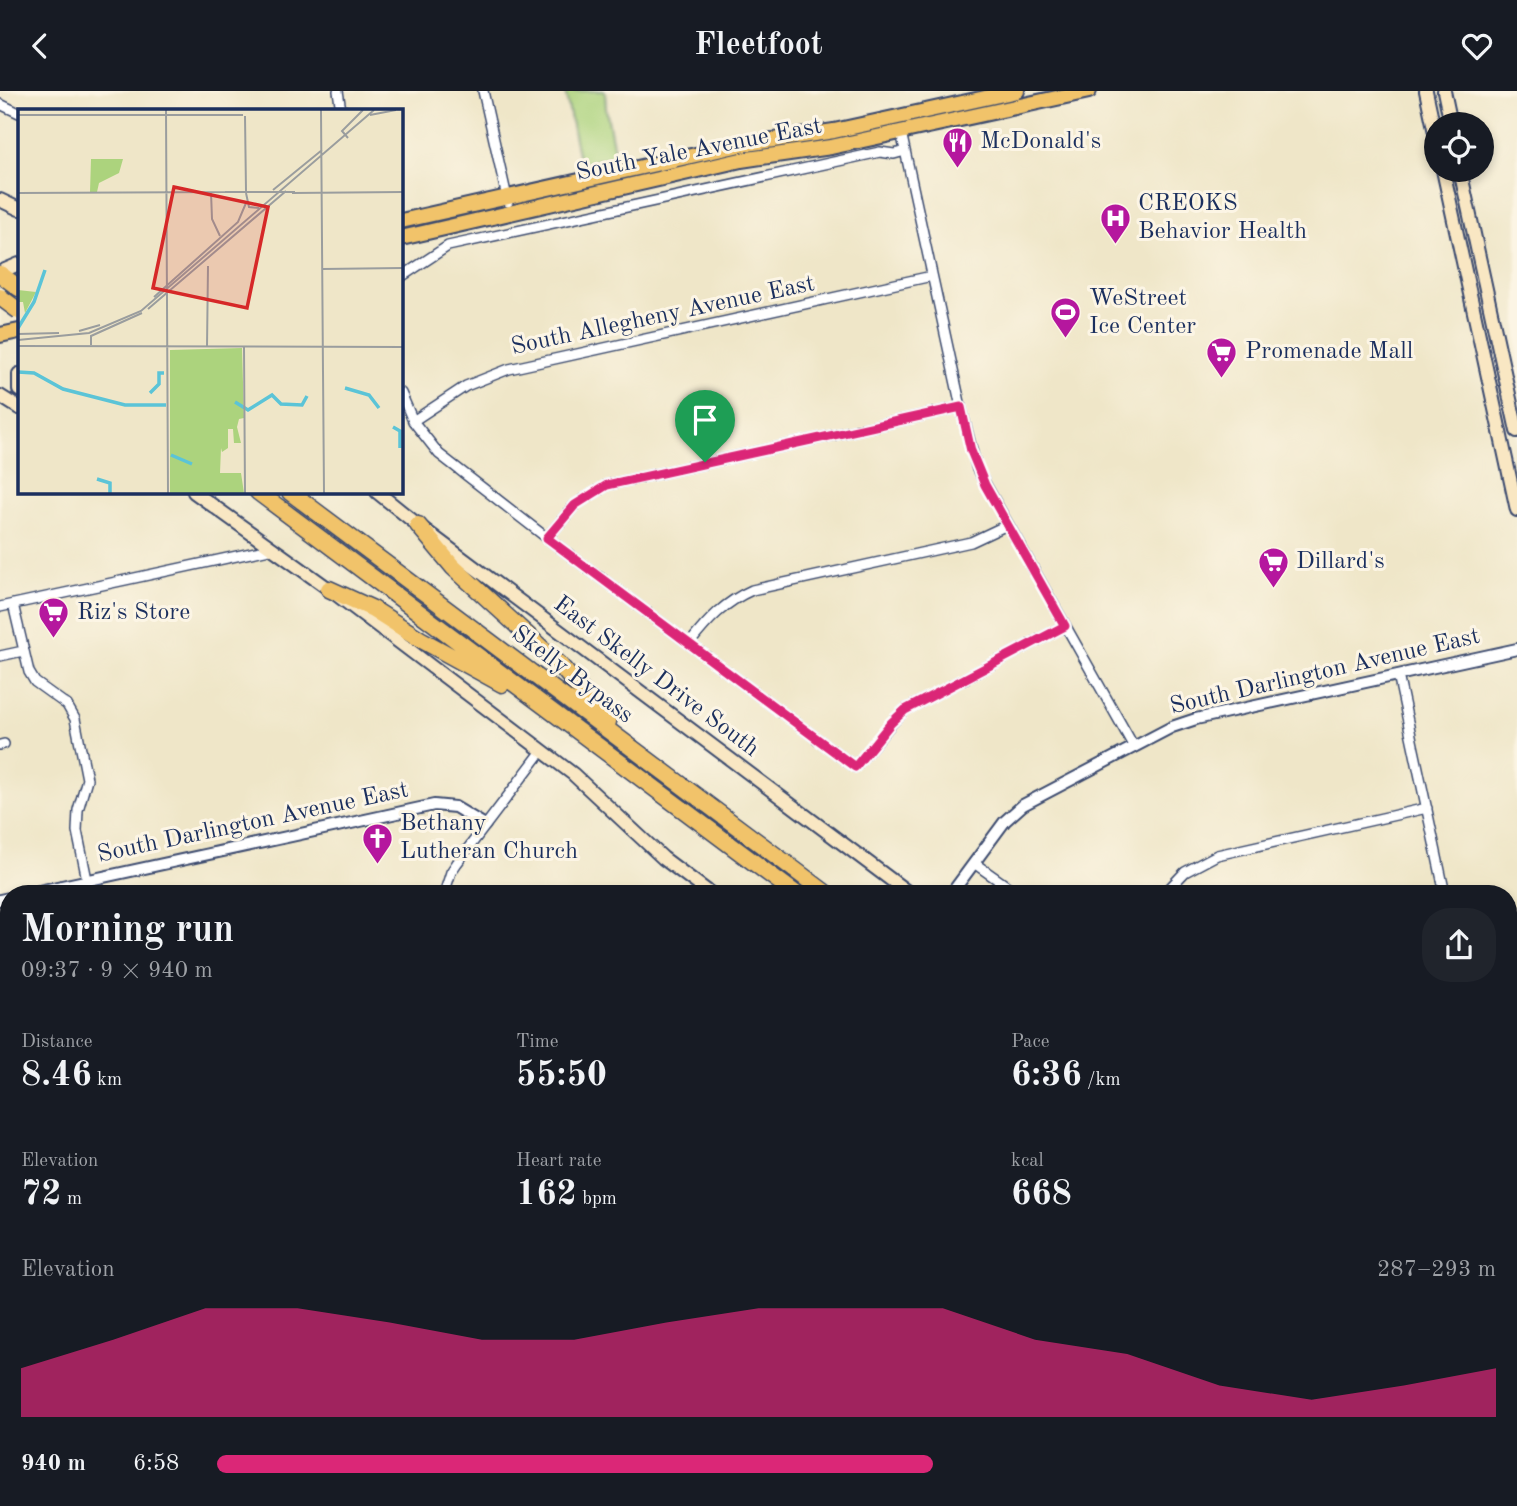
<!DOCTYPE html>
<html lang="en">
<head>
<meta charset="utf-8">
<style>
	:root { --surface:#171b24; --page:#20242c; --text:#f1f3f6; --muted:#9ea1a6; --accent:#db2777 }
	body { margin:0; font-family:"Old Standard TT",serif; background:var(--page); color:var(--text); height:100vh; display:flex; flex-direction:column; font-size:26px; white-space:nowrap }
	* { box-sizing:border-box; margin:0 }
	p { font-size:23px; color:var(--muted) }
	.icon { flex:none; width:38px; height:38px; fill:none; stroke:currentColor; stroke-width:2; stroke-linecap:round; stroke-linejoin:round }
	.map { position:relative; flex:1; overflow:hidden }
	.sheet { position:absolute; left:0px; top:794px; width:1517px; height:621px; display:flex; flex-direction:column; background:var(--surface); border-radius:28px 28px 0 0; box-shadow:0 4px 10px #0003 }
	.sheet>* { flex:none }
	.buttons { position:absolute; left:1424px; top:21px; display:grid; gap:14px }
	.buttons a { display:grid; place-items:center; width:70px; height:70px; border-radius:50%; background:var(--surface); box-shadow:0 4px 10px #0003; font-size:35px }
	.pin { position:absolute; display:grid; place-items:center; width:60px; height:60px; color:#fff; margin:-72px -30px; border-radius:50% 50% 50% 0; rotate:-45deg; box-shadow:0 0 7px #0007 }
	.pin .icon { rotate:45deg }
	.round { display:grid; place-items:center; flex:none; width:74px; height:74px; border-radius:28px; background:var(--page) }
	.headline { display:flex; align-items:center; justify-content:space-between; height:119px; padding:0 21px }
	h1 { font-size:38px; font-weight:600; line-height:52px }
	.stats { display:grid; grid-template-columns:repeat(3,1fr); gap:10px; height:119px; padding:7px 21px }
	.stats div { display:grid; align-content:center }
	.stats b { font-size:35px; font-weight:600 }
	.stats small { font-size:19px; font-weight:400 }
	.stats p { font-size:19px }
	.chart { height:196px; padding:14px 21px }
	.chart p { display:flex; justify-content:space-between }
	.chart svg { width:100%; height:126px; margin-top:7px; fill:var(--accent); opacity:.7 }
	ul { padding:0 21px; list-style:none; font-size:23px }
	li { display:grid; grid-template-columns:112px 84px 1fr; align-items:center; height:52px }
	li i { height:18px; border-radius:9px; background:var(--accent) }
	header { display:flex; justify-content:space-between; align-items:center; height:91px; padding:0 21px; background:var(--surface); font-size:32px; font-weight:600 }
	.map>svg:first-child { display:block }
	.green { fill:#acd37d; stroke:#64816e; stroke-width:2 }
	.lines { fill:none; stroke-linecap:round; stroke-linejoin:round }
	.minor-casing { stroke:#3b4a6e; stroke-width:12 }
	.tertiary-casing { stroke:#3b4a6e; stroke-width:14 }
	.secondary-casing { stroke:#3b4a6e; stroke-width:16 }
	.primary-casing { stroke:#3b4a6e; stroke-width:18 }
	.motorway-casing { stroke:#3b4a6e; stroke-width:19 }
	.minor { stroke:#fff; stroke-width:9 }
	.tertiary { stroke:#fff; stroke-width:10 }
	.secondary { stroke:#f9e7c3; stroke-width:12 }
	.primary { stroke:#f1c36a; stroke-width:14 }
	.motorway { stroke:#f1c36a; stroke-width:16 }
	.motorway-bridge-casing { stroke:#3b4a6e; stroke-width:19; stroke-linecap:butt }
	.motorway-bridge { stroke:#f1c36a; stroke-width:16 }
	.route-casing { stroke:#fff; stroke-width:14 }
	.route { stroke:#db2777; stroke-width:9 }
	.labels { text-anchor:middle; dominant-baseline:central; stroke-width:6; stroke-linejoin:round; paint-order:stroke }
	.poi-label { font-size:24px; fill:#1b2f5e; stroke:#fcf5e5; text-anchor:start }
	.street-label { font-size:24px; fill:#1b2f5e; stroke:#fcf5e5 }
	.inset-river { fill:none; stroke:#5bc4d7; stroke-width:3.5 }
	.inset-road { fill:none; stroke:#9a9d9e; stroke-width:2 }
	.view { fill:#d62828; fill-opacity:0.15; stroke:#d62828; stroke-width:3.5 }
	.inset-edge { fill:none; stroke:#1b2f5e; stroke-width:3.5 }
</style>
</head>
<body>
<header><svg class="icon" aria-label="back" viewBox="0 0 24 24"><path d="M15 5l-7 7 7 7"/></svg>Fleetfoot<svg class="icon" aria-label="heart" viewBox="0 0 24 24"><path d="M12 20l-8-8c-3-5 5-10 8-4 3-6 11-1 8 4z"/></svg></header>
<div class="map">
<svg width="1517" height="1415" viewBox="0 0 1517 1415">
	<rect width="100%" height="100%" fill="#fcf5e5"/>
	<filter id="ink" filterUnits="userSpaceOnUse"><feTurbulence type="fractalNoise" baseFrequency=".0143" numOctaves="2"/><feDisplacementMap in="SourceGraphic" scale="14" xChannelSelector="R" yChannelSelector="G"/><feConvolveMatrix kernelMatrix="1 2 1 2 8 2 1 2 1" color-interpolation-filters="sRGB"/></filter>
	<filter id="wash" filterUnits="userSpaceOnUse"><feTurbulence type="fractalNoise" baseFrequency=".00686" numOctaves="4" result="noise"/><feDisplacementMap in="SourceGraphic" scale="28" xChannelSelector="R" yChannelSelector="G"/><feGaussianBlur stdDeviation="1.57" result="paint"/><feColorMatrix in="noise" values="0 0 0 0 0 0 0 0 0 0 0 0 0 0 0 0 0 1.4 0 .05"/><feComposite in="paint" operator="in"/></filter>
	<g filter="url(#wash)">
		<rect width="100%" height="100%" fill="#efe6c8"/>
		<path class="green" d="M565 0H605L606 18 615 65 580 73Z
			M482 1407H553V1409L546 1415H489Z"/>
	</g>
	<g filter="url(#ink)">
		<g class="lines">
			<defs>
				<path id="minor" d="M338 0 341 19
					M483 0 508 111
					M0 13 19 22
					M901 41 961 316 977 378 1134 656
					M401 186 448 155 880 61 894 63 905 60
					M401 302 413 330 439 363 547 447 855 676 892 632 905 619 1065 535
					M413 330 466 295 509 278 932 185
					M547 447 575 414 607 394 961 316
					M13 513 29 581 35 591 67 614 75 628 87 688 78 719 77 740 90 803
					M0 516 274 457
					M690 552C708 529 725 511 752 499L971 451 1007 434
					M0 565 23 560
					M1398 584 1445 803
					M0 654 4 653
					M974 772 1018 803
					M444 803 451 781 457 772 542 660
					M1164 803 1185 781 1217 764 1427 717
					M1508 992 1517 991
					M0 1100 9 1098
					M209 1407 211 1415
					M569 1407 571 1415
					M957 1407 958 1415
					M1086 1407 1088 1415
					M818 1415 819 1407"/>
				<path id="tertiary" d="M25 803 434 714 455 716 485 734
					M951 803 1005 730 1023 714 1172 636 1196 628 1517 558
					M0 809 9 807"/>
				<path id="secondary" d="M1426 0 1437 51
					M1444 0 1451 33
					M1443 79 1517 419
					M1460 79 1517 340
					M0 109 19 118
					M0 181 19 173
					M19 283V299
					M0 305 19 317
					M194 401 329 498 573 683 663 767 711 803
					M377 401 418 434 910 803
					M1508 1082 1517 1080
					M1489 1407 1499 1415"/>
				<path id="primary" d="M401 130 740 54 834 40 1017 0
					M401 147 741 69 831 56 1089 0
					M0 244 19 240"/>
				<path id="motorway" d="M0 183 19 197
					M258 401 796 803
					M290 401 827 803
					M418 434 453 476 559 573 608 631
					M329 498 373 518 420 548 502 593
					M1508 1101 1517 1097
					M1508 1314 1517 1320
					M1508 1338 1517 1344"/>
			</defs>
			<use href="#minor" class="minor-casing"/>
			<use href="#tertiary" class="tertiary-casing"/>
			<use href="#secondary" class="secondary-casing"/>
			<use href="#primary" class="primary-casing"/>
			<use href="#motorway" class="motorway-casing"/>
			<use href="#minor" class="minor"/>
			<use href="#tertiary" class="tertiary"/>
			<use href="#secondary" class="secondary"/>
			<use href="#primary" class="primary"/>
			<use href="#motorway" class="motorway"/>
			<defs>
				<path id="motorway-bridge" d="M0 206 19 220"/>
			</defs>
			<use href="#motorway-bridge" class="motorway-bridge-casing"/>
			<use href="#motorway-bridge" class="motorway-bridge"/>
		</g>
	</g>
	<g class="lines" filter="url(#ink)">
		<defs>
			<path id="route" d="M961 316 971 360 985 394 1065 535 905 619 891 632 855 676 547 447 575 414 607 394Z"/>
		</defs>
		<use href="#route" class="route-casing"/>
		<use href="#route" class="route"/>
	</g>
	<defs>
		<symbol id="restaurant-pin" viewBox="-11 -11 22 30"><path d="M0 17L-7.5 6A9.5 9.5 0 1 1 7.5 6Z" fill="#b5179e" stroke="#fcf5e5"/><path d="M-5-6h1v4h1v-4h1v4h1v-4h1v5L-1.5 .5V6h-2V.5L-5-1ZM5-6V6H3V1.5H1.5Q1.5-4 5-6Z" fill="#fff"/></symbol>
		<symbol id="hospital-pin" viewBox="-11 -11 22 30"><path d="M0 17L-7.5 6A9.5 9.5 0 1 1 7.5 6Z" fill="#b5179e" stroke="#fcf5e5"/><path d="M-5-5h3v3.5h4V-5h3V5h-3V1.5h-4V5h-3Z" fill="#fff"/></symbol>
		<symbol id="stadium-pin" viewBox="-11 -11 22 30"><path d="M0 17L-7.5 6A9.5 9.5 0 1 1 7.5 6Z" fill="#b5179e" stroke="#fcf5e5"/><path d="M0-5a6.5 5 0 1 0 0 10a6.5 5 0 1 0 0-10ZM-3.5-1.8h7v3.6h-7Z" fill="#fff"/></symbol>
		<symbol id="supermarket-pin" viewBox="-11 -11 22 30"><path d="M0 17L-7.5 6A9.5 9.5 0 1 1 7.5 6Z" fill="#b5179e" stroke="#fcf5e5"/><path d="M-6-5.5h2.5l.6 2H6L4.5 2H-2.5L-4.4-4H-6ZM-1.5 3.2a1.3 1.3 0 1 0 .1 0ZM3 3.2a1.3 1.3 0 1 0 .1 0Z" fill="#fff"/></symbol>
		<symbol id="church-pin" viewBox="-11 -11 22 30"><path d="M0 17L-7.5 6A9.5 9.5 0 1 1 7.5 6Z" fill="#b5179e" stroke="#fcf5e5"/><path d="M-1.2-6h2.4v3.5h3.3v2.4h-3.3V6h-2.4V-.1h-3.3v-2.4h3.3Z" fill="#fff"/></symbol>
	</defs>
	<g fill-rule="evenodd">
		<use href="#restaurant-pin" x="940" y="34" width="35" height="47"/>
		<use href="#hospital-pin" x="1098" y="110" width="35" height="47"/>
		<use href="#stadium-pin" x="1048" y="204" width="35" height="47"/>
		<use href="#supermarket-pin" x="1204" y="244" width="35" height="47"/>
		<use href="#supermarket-pin" x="1256" y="454" width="35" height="47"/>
		<use href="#supermarket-pin" x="36" y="504" width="35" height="47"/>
		<use href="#church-pin" x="360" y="730" width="35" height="47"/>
	</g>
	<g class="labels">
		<g class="poi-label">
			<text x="980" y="51">McDonald's</text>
			<text x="1138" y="113">CREOKS<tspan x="1138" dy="28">Behavior Health</tspan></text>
			<text x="1089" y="208">WeStreet<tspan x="1089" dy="28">Ice Center</tspan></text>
			<text x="1245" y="261">Promenade Mall</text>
			<text x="1296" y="471">Dillard's</text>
			<text x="77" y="522">Riz's Store</text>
			<text x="400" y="733">Bethany<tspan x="400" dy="28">Lutheran Church</tspan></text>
		</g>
		<g class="street-label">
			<text transform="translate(699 59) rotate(-11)">South Yale Avenue East</text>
			<text transform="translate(663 225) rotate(-12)">South Allegheny Avenue East</text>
			<text transform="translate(1325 581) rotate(-13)">South Darlington Avenue East</text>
			<text transform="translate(572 584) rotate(37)">Skelly Bypass</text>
			<text transform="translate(656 586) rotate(37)">East Skelly Drive South</text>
			<text transform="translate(253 732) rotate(-12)">South Darlington Avenue East</text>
		</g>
	</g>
	<g transform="translate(18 18)">
		<rect width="385" height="385" fill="#efe6c8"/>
		<path d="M73 50H105L101 64 81 74 79 83H72ZM0 181 18 183 7 204 5 193H0ZM224 239 226 309 221 310 219 318 223 334H216L215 320H210V339L204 343 203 339 202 364H223L226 384H152V241Z" fill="#acd37d"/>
		<path class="inset-river" d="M0 219 16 193 27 161M0 263 16 264 45 280 107 296H148M327 279 351 286 361 299M132 284 141 275V264H146M217 293 230 301 254 286 263 295 284 296 289 287M375 318 382 322V339M153 346 174 355M79 370 92 374V384"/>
		<path class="inset-road" d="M148 1 150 384M303 1 305 263M0 6H225M352 6 378 1M227 7 228 82M330 29 324 22 345 1M255 81 304 41M193 83 194 110 202 127M207 83H277M0 84 209 83M228 84 231 98 241 99M274 84 385 83M304 160 385 159M136 188 220 113 228 94M130 200 268 82M61 222 82 216M0 225 41 224M0 231 71 224 123 202 356 1M73 236V227L124 204M0 237 385 238M189 238 190 157M226 238 227 384M305 262 306 384"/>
		<path class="view" d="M156 78 250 98 229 199 135 179Z"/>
		<rect width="385" height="385" class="inset-edge"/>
	</g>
</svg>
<div class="buttons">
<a><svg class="icon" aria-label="locate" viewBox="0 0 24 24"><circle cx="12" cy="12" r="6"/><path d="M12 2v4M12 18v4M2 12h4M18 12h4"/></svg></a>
</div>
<div class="pin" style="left:705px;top:371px;background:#1e9e55"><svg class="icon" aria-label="arrive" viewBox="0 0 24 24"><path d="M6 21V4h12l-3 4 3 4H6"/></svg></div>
<section class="sheet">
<div class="headline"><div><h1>Morning run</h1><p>09:37 · 9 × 940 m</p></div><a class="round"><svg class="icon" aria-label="share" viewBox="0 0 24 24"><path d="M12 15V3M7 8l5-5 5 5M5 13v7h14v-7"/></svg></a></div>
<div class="stats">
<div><p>Distance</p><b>8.46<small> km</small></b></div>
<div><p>Time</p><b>55:50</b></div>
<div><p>Pace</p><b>6:36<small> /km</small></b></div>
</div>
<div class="stats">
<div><p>Elevation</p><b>72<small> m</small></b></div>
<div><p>Heart rate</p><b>162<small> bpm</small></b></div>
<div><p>kcal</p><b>668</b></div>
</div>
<div class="chart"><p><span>Elevation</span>287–293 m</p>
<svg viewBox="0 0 160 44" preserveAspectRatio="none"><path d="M0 44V27L10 17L20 6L30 6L40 11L50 17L60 17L70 11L80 6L90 6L100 6L110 17L120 22L130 33L140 38L150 33L160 27V44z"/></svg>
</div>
<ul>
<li><b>940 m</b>6:58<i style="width:56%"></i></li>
</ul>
</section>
</div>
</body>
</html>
